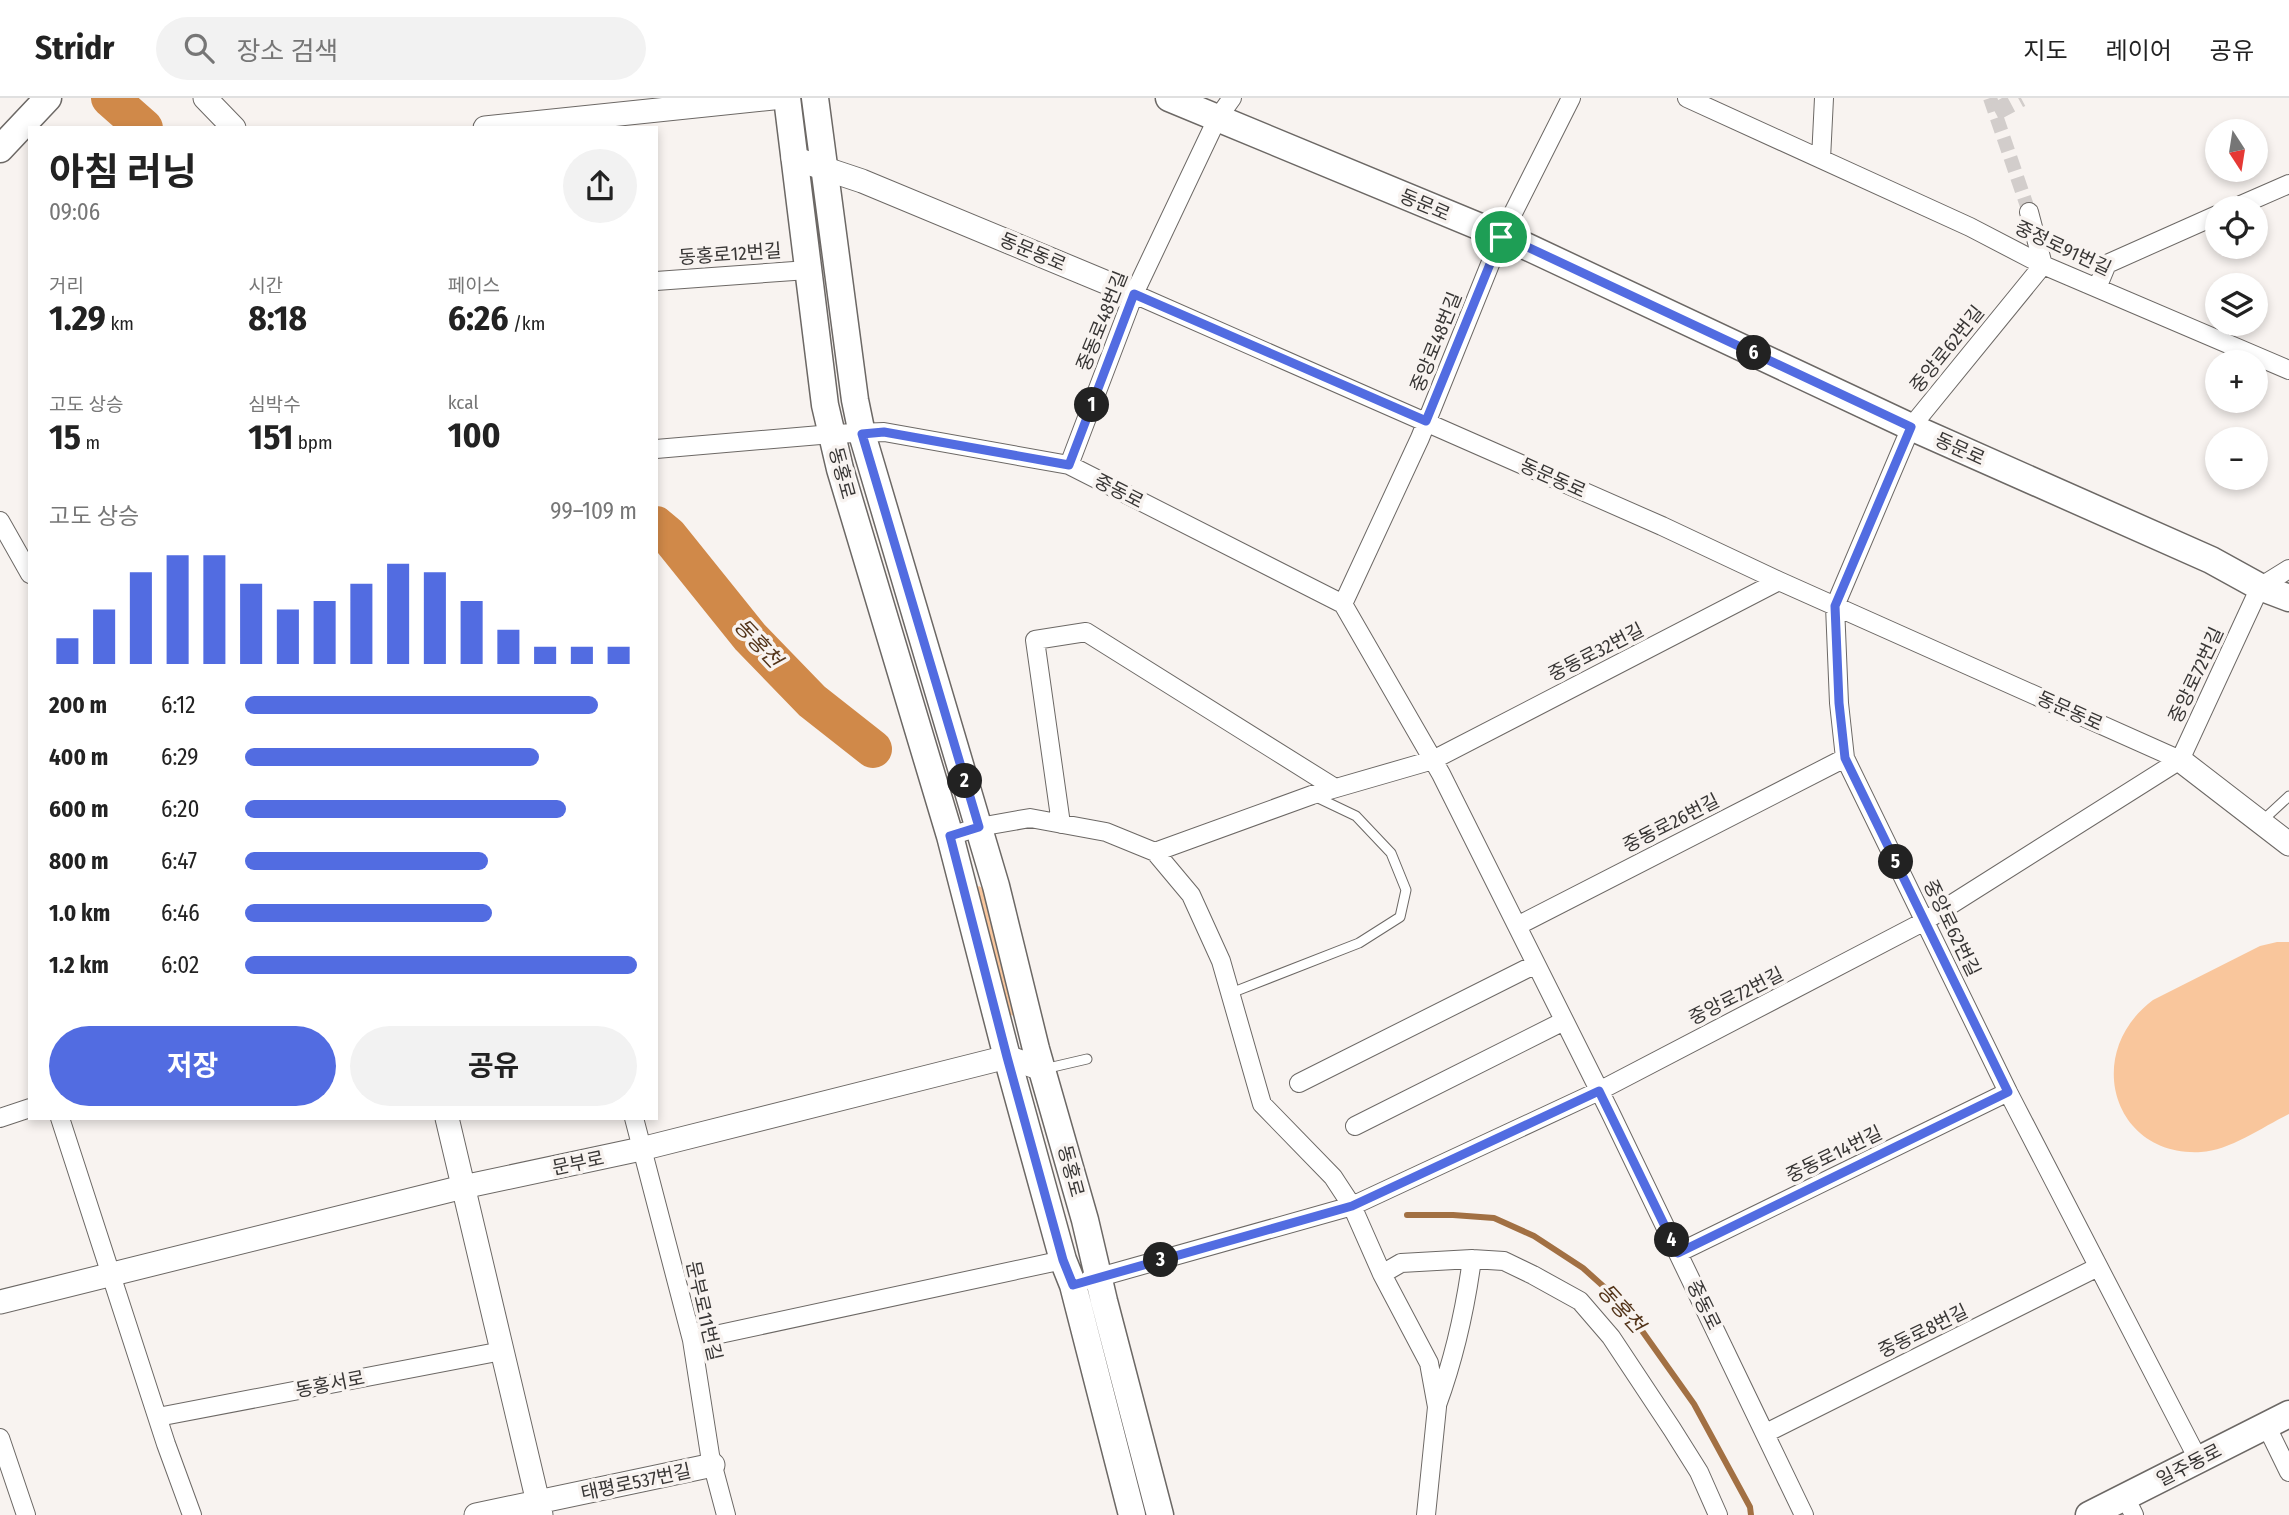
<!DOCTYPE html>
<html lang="ko">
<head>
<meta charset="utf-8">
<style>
	:root { --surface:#fff; --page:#f2f2f2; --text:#222; --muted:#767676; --line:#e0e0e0; --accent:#526ce1 }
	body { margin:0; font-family:"Fira Sans Condensed","Noto Sans KR",sans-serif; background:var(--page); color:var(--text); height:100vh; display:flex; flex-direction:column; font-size:26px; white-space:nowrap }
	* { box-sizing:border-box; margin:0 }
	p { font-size:23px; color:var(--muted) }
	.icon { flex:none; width:38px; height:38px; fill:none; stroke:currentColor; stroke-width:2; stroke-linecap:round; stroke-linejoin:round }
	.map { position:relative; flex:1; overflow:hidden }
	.side { position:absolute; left:28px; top:28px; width:630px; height:994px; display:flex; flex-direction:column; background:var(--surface); border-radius:0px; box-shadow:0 4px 10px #0003 }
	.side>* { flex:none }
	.needle { width:46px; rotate:168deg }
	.controls { position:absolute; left:2205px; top:21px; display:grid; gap:14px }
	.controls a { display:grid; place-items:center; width:63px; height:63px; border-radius:50%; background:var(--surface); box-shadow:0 4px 10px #0003; font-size:35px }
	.pin { position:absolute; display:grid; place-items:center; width:60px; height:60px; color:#fff; margin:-30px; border:4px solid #fff; border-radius:50%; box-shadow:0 2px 7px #0007 }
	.km { position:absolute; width:35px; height:35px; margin:-18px; border-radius:50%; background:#222; color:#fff; font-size:19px; line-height:35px; text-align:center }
	.round { display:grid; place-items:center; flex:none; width:74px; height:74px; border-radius:37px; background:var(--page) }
	.head { display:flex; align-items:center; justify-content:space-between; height:119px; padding:0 21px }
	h1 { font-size:38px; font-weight:700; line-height:52px }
	.figures { display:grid; grid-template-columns:repeat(3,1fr); gap:10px; height:119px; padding:7px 21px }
	.figures div { display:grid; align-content:center }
	.figures b { font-size:35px; font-weight:700 }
	.figures small { font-size:19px; font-weight:400 }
	.figures p { font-size:19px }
	.chart { height:196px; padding:14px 21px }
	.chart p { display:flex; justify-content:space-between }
	.chart svg { width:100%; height:126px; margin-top:7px; stroke:var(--accent); stroke-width:6 }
	.primary-button { display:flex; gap:14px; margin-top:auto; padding:14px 21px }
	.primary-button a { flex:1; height:80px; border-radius:42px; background:var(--accent); color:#fff; font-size:28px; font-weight:700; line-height:80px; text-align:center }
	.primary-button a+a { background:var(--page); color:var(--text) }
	ul { padding:0 21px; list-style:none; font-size:23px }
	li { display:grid; grid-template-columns:112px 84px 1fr; align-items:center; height:52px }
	li i { height:18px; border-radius:9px; background:var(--accent) }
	header { display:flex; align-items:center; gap:42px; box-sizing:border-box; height:98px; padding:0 35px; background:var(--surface); border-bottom:2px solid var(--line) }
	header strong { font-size:33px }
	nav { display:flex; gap:38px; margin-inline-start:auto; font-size:24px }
	.search { width:490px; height:63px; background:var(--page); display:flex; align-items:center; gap:18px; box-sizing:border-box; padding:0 24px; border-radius:38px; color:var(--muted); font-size:26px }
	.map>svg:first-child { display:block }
	.green { fill:#f9c69c }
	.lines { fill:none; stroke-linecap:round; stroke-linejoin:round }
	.stream { stroke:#a27043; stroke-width:6 }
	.river { stroke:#d08949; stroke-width:38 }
	.pedestrian-tunnel { stroke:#d2cdcb; stroke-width:14; stroke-dasharray:14 7; stroke-linecap:butt }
	.minor-tunnel { stroke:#d2cdcb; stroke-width:18; stroke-dasharray:18 9; stroke-linecap:butt }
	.service-casing { stroke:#6c6865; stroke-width:11 }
	.minor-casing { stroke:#6c6865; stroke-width:20 }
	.tertiary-casing { stroke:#6c6865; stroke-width:25 }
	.secondary-casing { stroke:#6c6865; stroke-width:29 }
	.service { stroke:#fff; stroke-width:9 }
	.minor { stroke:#fff; stroke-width:18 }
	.tertiary { stroke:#fff; stroke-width:23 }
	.secondary { stroke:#fff; stroke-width:26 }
	.route-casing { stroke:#fff; stroke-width:14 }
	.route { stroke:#526ce1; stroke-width:9 }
	.labels { text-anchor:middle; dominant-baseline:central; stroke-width:7; stroke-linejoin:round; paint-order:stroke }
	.street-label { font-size:19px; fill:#383635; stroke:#f8f3f0 }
	.water-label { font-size:21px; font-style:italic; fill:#533419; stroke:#f8f3f0 }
</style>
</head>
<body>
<header>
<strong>Stridr</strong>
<div class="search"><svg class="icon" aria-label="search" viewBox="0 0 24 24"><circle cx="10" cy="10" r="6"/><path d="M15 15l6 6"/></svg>장소 검색</div>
<nav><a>지도</a><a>레이어</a><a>공유</a></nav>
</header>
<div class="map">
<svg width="2289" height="1417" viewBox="0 0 2289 1417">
	<rect width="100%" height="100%" fill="#f8f3f0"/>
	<path class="green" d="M979 788 984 791 1016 917 1014 918 1008 916 976 790Z
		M2277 844H2289V1016C2264 1028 2229 1053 2201 1054 2113 1059 2082 955 2153 902L2260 848Z"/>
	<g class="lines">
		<path class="stream" d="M1407 1117H1453L1494 1120 1534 1138 1583 1170 1623 1206 1694 1306 1750 1409 1751 1417"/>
		<path class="river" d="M110 0 144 30
			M656 427 668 437 750 539 812 603 873 651"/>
		<path class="pedestrian-tunnel" d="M1990 0 2029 114"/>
		<path class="minor-tunnel" d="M1995 14 2021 0"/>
		<defs>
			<path id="service" d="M2262 723 2289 698
				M1231 895 1359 845 1400 819 1406 792 1391 755 1356 718 1314 698
				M1044 971 1087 961"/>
			<path id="minor" d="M1687 0 1970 129 2043 167 2289 272
				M1821 61 1824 0
				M2234 110 2289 86
				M2029 114 2043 167 1911 329 1835 508 1839 605 1845 660 2008 994 2199 1363
				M656 183 808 172
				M2097 190 2107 166 2217 117
				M1134 196 1662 428 1779 483 2180 662
				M656 351 832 336 884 334 1069 367 1343 506 1441 676 1610 1014 1804 1417
				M1069 367 1134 196 1217 21 1232 0
				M0 423 30 476
				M1343 506 1420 340 1501 139 1571 0
				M1061 726 1035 542 1086 534 1335 690
				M950 738 979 729 1030 720 1106 734 1155 754 1191 797 1221 863 1262 1006 1333 1079 1352 1108 1382 1176 1429 1265 1437 1309 1426 1417
				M1155 754 1312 697 1433 662 1779 483
				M1517 828 1845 660
				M1299 985 1536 866
				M0 1020 30 1010
				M60 1020 166 1346 192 1417
				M634 1020 692 1242 710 1357 726 1417
				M1355 1028 1564 923
				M1678 1155 2008 994
				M1382 1176 1401 1165 1472 1161 1504 1163 1533 1177 1580 1203 1611 1239 1672 1331 1699 1374 1718 1417
				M1089 1182 1352 1108 1599 993 1925 823 2180 662 2260 489 2289 471
				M692 1242 1063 1162
				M1437 1307C1455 1258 1465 1213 1472 1161
				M158 1319 502 1253
				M2266 1327 2289 1374
				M1766 1335 2098 1169
				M0 1340 26 1417
				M2125 1399 2134 1417"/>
			<path id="tertiary" d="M205 0 234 30
				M485 30 773 0
				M793 60 862 83 1134 196
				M2180 662 2289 746
				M447 1020 541 1417
				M0 1204 463 1089 641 1051 1007 959 1042 971
				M476 1417 713 1367"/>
			<path id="secondary" d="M787 0 825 307 840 371 950 738 1007 959 1063 1162 1073 1187 1132 1417
				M815 0 855 302 862 336 996 788 1036 951 1085 1122 1104 1203 1160 1417
				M1169 0 1519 145 1911 329 2211 462 2260 489 2289 500
				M0 51 48 0
				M2089 1417 2289 1316"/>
		</defs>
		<use href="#service" class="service-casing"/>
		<use href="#minor" class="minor-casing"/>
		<use href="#tertiary" class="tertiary-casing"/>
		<use href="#secondary" class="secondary-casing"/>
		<use href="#service" class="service"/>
		<use href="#minor" class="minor"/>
		<use href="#tertiary" class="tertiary"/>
		<use href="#secondary" class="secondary"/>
	</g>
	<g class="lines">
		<defs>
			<path id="route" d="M1501 139 1519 145 1911 329 1835 508 1839 605 1845 660 2008 994 1678 1155 1599 993 1352 1108 1073 1187 1063 1162 1007 959 950 738 979 729 862 336 884 334 1069 367 1134 196 1426 323Z"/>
		</defs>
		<use href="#route" class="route-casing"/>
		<use href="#route" class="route"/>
	</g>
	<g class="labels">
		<g class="street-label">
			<text transform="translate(1425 107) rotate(23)">동문로</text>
			<text transform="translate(2063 150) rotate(25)">중정로91번길</text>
			<text transform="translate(1033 154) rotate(23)">동문동로</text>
			<text transform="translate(730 156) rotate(-4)">동홍로12번길</text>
			<text transform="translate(1102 223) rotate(-68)">중동로48번길</text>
			<text transform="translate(1436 244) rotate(-68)">중앙로48번길</text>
			<text transform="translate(1947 251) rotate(-51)">중앙로62번길</text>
			<text transform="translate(1960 351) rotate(24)">동문로</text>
			<text transform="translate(842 375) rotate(75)">동홍로</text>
			<text transform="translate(1553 380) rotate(24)">동문동로</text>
			<text transform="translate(1119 393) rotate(27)">중동로</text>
			<text transform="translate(1596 554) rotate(-27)">중동로32번길</text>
			<text transform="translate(2196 577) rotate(-65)">중앙로72번길</text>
			<text transform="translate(2070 613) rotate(24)">동문동로</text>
			<text transform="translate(1671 725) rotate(-27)">중동로26번길</text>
			<text transform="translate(1952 830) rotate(64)">중앙로62번길</text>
			<text transform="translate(1736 898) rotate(-27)">중앙로72번길</text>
			<text transform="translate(1834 1056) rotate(-26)">중동로14번길</text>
			<text transform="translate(578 1065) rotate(-12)">문부로</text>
			<text transform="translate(1071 1073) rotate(75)">동홍로</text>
			<text transform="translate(1704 1207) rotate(64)">중동로</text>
			<text transform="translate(704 1213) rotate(77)">문부로11번길</text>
			<text transform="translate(1923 1233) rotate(-26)">중동로8번길</text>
			<text transform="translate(330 1286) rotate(-11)">동홍서로</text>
			<text transform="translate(2189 1367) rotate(-27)">일주동로</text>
			<text transform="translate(636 1384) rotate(-12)">태평로537번길</text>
		</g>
		<g class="water-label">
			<text transform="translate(758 545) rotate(47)">동홍천</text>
			<text transform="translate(1621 1210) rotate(48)">동홍천</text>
		</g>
	</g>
</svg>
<div class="controls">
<a><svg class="needle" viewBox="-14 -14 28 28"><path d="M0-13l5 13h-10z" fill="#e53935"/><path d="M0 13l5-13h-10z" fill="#767676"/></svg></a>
<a><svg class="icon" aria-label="locate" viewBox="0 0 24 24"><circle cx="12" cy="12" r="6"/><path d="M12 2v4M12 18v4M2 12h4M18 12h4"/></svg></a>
<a><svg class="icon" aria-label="layers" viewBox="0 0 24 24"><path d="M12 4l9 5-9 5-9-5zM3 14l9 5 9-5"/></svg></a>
<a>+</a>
<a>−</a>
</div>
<div class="pin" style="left:1501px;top:139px;background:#1e9e55"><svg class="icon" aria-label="arrive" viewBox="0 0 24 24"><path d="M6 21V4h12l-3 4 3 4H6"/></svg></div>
<b class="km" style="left:1092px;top:307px">1</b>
<b class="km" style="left:965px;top:683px">2</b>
<b class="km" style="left:1161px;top:1162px">3</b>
<b class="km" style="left:1672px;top:1142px">4</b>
<b class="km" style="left:1896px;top:764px">5</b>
<b class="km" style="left:1754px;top:255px">6</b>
<section class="side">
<div class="head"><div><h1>아침 러닝</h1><p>09:06</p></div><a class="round"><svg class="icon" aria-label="share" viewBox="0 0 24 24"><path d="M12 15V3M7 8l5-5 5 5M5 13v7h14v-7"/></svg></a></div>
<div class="figures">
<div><p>거리</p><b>1.29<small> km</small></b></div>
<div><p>시간</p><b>8:18</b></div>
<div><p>페이스</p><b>6:26<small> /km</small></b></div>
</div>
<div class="figures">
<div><p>고도 상승</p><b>15<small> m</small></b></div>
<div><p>심박수</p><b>151<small> bpm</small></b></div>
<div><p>kcal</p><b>100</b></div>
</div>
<div class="chart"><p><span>고도 상승</span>99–109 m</p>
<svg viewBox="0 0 160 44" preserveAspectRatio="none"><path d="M5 44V35M15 44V25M25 44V12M35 44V6M45 44V6M55 44V16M65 44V25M75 44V22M85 44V16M95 44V9M105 44V12M115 44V22M125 44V32M135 44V38M145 44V38M155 44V38"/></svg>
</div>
<ul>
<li><b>200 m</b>6:12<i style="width:90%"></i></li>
<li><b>400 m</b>6:29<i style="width:75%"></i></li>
<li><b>600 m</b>6:20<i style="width:82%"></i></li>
<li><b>800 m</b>6:47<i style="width:62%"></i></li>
<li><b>1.0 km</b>6:46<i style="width:63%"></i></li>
<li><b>1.2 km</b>6:02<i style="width:100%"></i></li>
</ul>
<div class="primary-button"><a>저장</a><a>공유</a></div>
</section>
</div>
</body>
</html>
